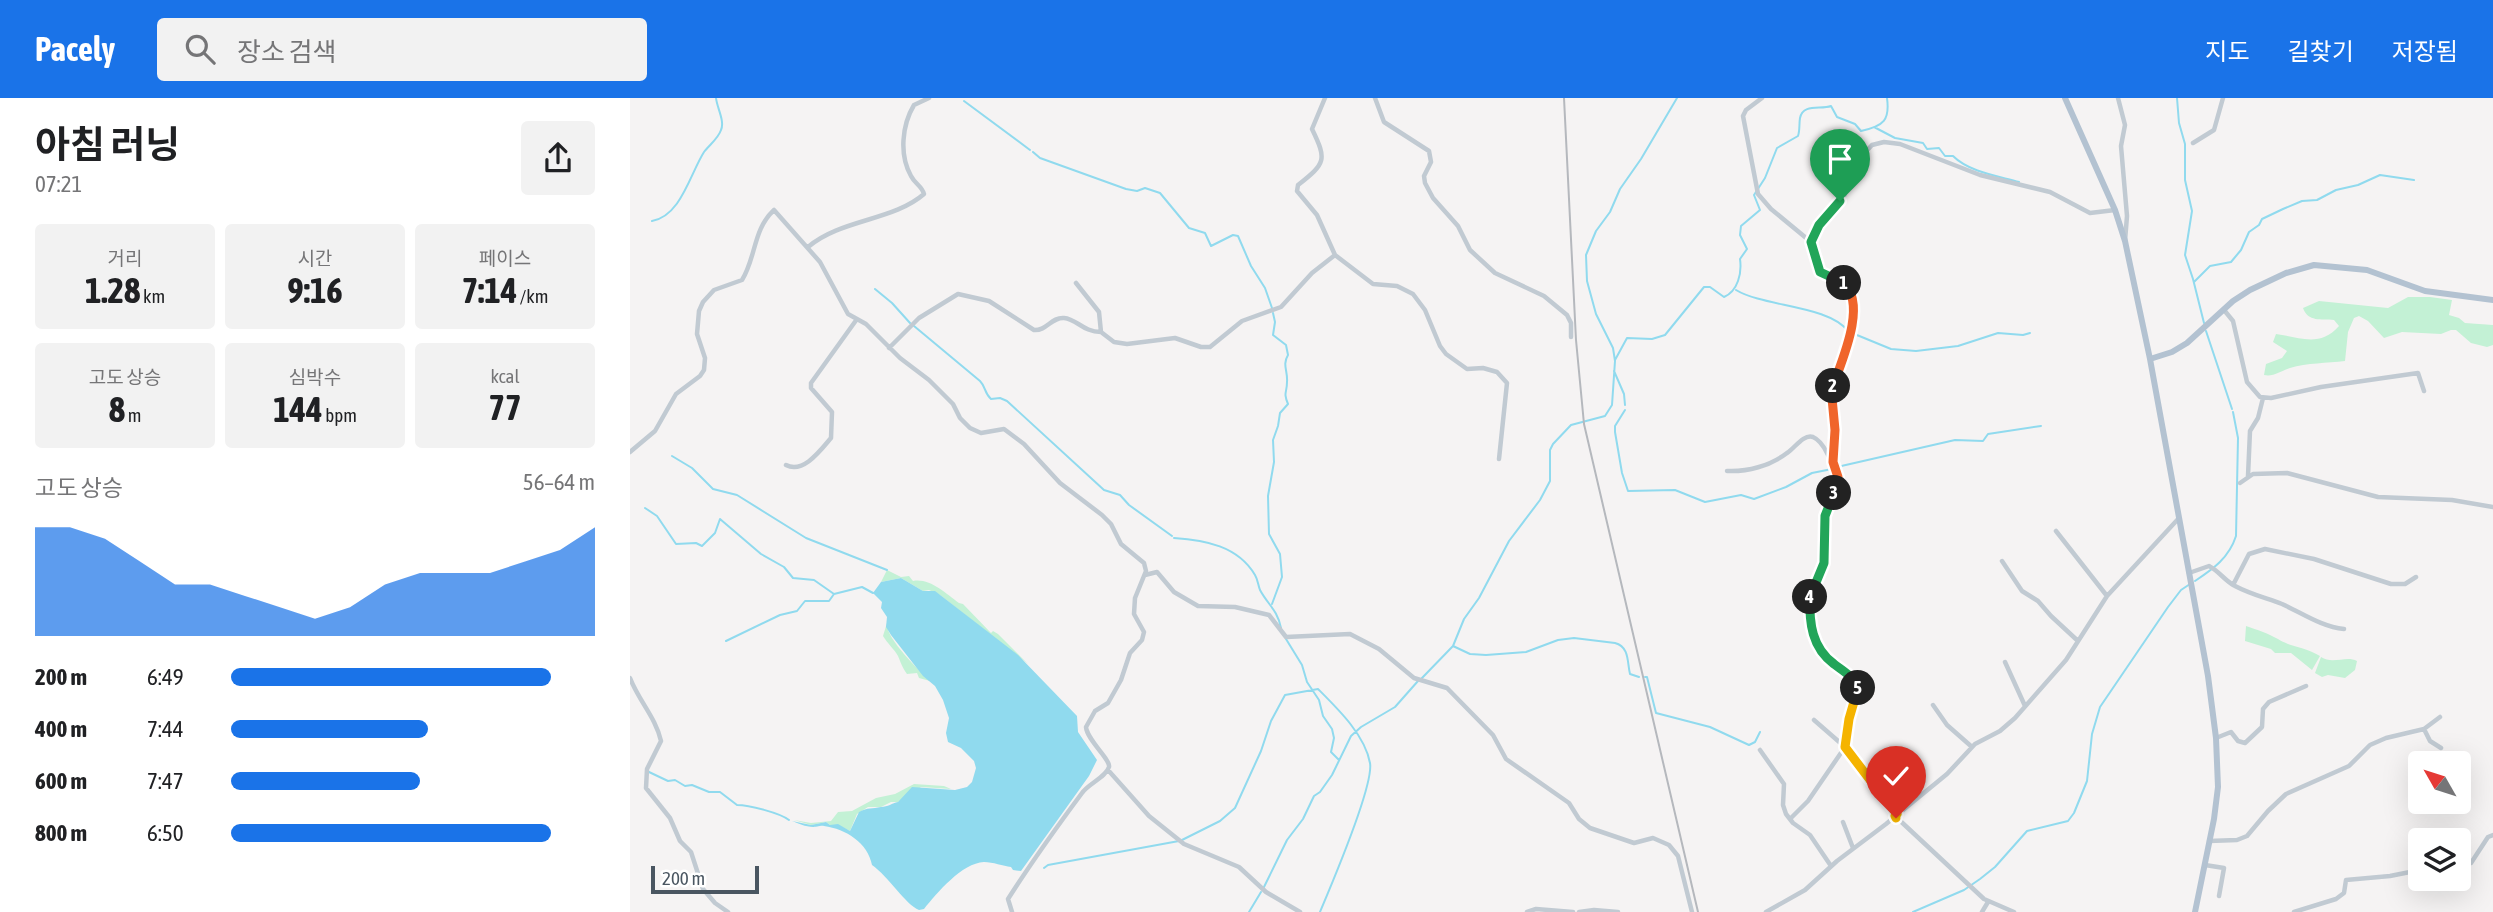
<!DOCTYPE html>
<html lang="ko">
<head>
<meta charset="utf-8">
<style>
	:root { --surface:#fff; --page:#f2f2f2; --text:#202124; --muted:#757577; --accent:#1a73e8 }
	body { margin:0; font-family:"Asap Condensed","Noto Sans KR",sans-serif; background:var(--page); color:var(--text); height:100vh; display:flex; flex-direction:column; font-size:26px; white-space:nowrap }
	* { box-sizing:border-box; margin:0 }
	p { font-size:23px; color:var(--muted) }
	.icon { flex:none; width:38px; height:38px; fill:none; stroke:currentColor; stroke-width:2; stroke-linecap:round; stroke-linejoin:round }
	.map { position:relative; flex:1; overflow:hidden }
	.sheet { display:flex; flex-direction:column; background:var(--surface); width:630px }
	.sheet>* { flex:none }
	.needle { width:46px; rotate:309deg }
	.controls { position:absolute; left:1778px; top:653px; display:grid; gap:14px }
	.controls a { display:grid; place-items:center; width:63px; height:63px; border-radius:7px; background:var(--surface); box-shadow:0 7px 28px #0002; font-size:35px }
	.scale { position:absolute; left:21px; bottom:18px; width:108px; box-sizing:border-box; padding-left:7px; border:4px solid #4a5661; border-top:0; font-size:19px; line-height:24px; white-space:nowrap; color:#4a5661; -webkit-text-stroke:5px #fff; paint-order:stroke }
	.pin { position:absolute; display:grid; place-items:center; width:60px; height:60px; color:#fff; margin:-72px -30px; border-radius:50% 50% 50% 0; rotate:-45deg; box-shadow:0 0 7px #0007 }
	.pin .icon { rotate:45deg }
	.km { position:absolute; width:35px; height:35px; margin:-18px; border-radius:50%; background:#222; color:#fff; font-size:19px; line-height:35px; text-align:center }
	.round { display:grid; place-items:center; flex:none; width:74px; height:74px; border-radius:7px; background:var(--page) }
	.headline { display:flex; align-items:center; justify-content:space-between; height:119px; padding:0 35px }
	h1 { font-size:38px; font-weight:700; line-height:52px }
	.metrics { display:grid; grid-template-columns:repeat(3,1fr); gap:10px; height:119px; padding:7px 35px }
	.metrics div { display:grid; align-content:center; border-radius:7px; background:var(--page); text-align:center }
	.metrics b { font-size:35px; font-weight:700 }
	.metrics small { font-size:19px; font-weight:400 }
	.metrics p { font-size:19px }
	.chart { height:196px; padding:14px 35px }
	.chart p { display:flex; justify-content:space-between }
	.chart svg { width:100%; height:126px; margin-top:7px; fill:var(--accent); opacity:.7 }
	ul { padding:0 35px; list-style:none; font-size:23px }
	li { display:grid; grid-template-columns:112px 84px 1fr; align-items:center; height:52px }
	li i { height:18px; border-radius:9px; background:var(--accent) }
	header { display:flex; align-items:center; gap:42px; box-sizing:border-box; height:98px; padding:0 35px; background:var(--accent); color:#fff }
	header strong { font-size:33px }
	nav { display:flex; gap:38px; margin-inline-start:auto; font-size:24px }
	.search { width:490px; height:63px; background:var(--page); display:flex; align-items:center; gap:18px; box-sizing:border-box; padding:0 24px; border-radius:7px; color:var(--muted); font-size:26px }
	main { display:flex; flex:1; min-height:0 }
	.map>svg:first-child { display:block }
	.green { fill:#c3f1d5 }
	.water { fill:#90daee }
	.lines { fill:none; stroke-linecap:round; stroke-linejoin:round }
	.stream { stroke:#90daee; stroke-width:2 }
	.minor { stroke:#c1cad2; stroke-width:4.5 }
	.major { stroke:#b3c2d1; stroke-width:6 }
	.rail { stroke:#b5b8bd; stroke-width:2 }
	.split-1-casing { stroke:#fff; stroke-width:14 }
	.split-2-casing { stroke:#fff; stroke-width:14 }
	.split-3-casing { stroke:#fff; stroke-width:14 }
	.split-4-casing { stroke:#fff; stroke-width:14 }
	.split-5-casing { stroke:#fff; stroke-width:14 }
	.split-6-casing { stroke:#fff; stroke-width:14 }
	.split-7-casing { stroke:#fff; stroke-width:14 }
	.split-1 { stroke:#22a559; stroke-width:9 }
	.split-2 { stroke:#f0652b; stroke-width:9 }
	.split-3 { stroke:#f0652b; stroke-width:9 }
	.split-4 { stroke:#22a559; stroke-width:9 }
	.split-5 { stroke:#22a559; stroke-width:9 }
	.split-6 { stroke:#f5b400; stroke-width:9 }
	.split-7 { stroke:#f5b400; stroke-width:9 }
</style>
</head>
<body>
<header>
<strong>Pacely</strong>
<div class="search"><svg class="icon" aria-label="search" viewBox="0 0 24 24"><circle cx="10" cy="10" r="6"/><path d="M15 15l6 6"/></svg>장소 검색</div>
<nav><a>지도</a><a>길찾기</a><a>저장됨</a></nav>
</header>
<main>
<section class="sheet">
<div class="headline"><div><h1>아침 러닝</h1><p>07:21</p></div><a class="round"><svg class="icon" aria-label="share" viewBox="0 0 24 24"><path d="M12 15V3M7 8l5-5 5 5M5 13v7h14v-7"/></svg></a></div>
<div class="metrics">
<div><p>거리</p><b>1.28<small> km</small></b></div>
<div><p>시간</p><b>9:16</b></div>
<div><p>페이스</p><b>7:14<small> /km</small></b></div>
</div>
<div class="metrics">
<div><p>고도 상승</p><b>8<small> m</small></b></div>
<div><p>심박수</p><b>144<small> bpm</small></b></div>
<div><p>kcal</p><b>77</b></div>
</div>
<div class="chart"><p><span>고도 상승</span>56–64 m</p>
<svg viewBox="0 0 160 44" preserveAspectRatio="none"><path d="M0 44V6L10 6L20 10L30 18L40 26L50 26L60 30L70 34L80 38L90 34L100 26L110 22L120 22L130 22L140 18L150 14L160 6V44z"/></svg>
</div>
<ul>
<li><b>200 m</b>6:49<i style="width:88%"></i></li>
<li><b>400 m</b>7:44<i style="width:54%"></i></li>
<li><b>600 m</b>7:47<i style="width:52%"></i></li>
<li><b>800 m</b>6:50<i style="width:88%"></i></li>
</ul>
</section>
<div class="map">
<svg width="1863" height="814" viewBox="0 0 1863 814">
	<rect width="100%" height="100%" fill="#f5f3f3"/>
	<path class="green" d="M1778 199H1800L1822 202 1819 217 1829 220 1835 225 1863 227V247L1857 249 1841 245 1826 232H1821L1811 236 1772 234 1754 240 1738 223 1729 218 1724 220 1718 234 1715 263C1697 265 1677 265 1660 270 1650 273 1644 279 1634 277L1636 266 1652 260 1657 253 1643 244 1646 236C1669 239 1690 250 1709 228L1704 222C1691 221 1678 224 1673 210L1689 203 1758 210Z
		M257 472 271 479 279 478 283 483C300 480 315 495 329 505L333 506 361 535 363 533 368 536 398 566 310 497 299 492 293 493 271 480 251 484Z
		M257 525C255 540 289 572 300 583L289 580 287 575 277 576C272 569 271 565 268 558 265 552 257 545 253 538Z
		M1616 528C1628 532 1637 535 1648 541 1660 549 1676 549 1690 558L1682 572 1661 555H1645L1641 551 1615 543Z
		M1691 559C1703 567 1716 557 1727 563L1725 572 1715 580 1698 577 1692 579 1685 575Z
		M284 686 314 688 321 691 291 689 268 704H261L251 709H238L227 716 220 733 208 727H200L196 724 181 727 164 722 181 725 201 723 208 714 222 713 246 700 265 696Z"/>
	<path class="water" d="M271 480 293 493H305L388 557 447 618 448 634 467 662 459 678 391 773 383 772 381 769C373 768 363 764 354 764 332 765 307 795 294 811L289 812C276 807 258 778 242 767 238 745 216 731 194 728 192 727 185 729 183 729 176 729 167 725 162 723L181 727 196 724 200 727 208 726 220 733 229 714C238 709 242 711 251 709 258 709 262 705 268 704L282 689 325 692 337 689 342 684 346 670 344 663 331 650 318 644 316 635 319 620 313 602 305 588 293 578 261 537 256 529 257 519 251 510 252 504 243 495 251 484Z"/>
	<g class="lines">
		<path class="stream" d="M1547 0 1549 25 1555 46V82L1562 113 1555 157 1563 181 1574 225
			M334 3 400 52
			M1244 29 1265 40 1293 45 1297 51 1309 50 1315 58H1323C1339 74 1368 78 1389 84
			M403 54 410 60 496 91 507 93 515 90 530 95 559 130 575 135 581 148 603 137 608 138 621 168 635 190 642 210
			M22 123C51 118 60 76 74 54 79 47 88 41 91 32 95 23 87 10 86 0
			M1564 184 1580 168 1601 164 1611 152 1619 134 1629 127 1632 121 1653 111 1672 103 1687 102 1706 92 1728 87 1750 77 1784 82
			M245 191 262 205 280 225
			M1106 192C1134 209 1198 207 1218 233
			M284 228 350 283C356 289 354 295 361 301L370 300 377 303 474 392 490 397 499 407 542 438
			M1576 233 1602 311
			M1222 235 1261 251 1286 253 1328 248 1368 235 1393 237 1400 235
			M985 262 997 240 1022 241 1035 237 1074 189H1080L1094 199C1108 193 1112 175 1110 161L1117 151 1110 137 1111 128 1130 112 1124 97 1135 80 1147 50 1168 38C1170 32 1169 26 1170 20 1173 5 1191 12 1201 8L1207 19 1225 26 1231 33C1254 28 1260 22 1257 0
			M984 273 994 296 995 307
			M995 312 985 328V334L992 375 998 393 1045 392 1075 404 1111 397 1124 401 1156 389 1182 375 1202 371
			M42 358 62 370 83 391 107 397 176 440 257 472
			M1207 369 1325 342 1353 343 1358 336 1411 328
			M15 410 27 418 46 446 66 445 72 448 85 435 90 421 131 456 154 469 163 480 184 482 204 496 232 489 243 495
			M544 440C575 442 608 448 625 477 628 482 628 487 630 492 638 507 647 511 651 530
			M1565 483C1583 471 1599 460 1606 438L1608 340 1603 314
			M642 506 652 479 650 456 639 436 638 398 644 364 643 342 648 328 650 315 658 306C653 294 657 295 657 284 658 273 652 267 658 257L656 247 643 237 645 224 643 215
			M656 541 672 567 677 584 689 602 693 618 702 631 704 640 701 654 709 662
			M96 543 150 517 167 513 175 503H199L204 496
			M823 548 840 556 856 557 896 554 928 542 944 540 985 545C1000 549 997 565 1000 576L1009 579
			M1015 579H1017L1026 615 1080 629 1119 647 1125 644 1130 634
			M792 580 823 548 834 521 849 500 879 443 910 402 920 383V352L923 346 941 327 975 318 982 307 985 263 983 250 966 216 957 183 956 157 966 133 980 114 990 91 1011 61 1047 0
			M19 674 38 683 45 682 55 688 62 687 79 694H90L107 707C119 707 150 715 159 722
			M552 742 590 723 605 710 631 653 641 623 655 597 688 591C708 611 735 637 740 665 744 687 701 788 690 814
			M414 770 418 767 549 743
			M634 789 657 742 673 721 684 698 690 694 702 677 721 638 731 629 765 609 788 583
			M619 814 631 794
			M1283 814 1334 792 1350 781 1365 769 1397 733 1438 723 1444 715 1457 683 1462 636 1470 609 1538 509 1551 492 1560 486"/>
		<path class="minor" d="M695 0 682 31C697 62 696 65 668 87L667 93 687 117 705 157 743 186 767 188 783 196 795 212 810 248 816 256 837 271 853 270 867 274 877 285 869 361
			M745 0 754 24 799 53 801 64 794 78 795 85 803 100 828 128 840 152 865 175 914 198 937 217 941 225V239
			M1132 0 1116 12 1113 18 1128 96 1141 111 1181 144 1190 175 1215 185 1220 191 1224 203 1219 240 1202 296 1205 324 1203 364
			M1488 0 1495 27 1491 48 1497 118 1495 143
			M1563 45 1584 32 1593 0
			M1181 143 1189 127 1213 100 1230 60 1242 47 1254 44 1270 46 1350 77 1420 94 1460 115 1485 112
			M178 149C211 121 263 123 294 96 292 88 285 86 281 78 269 57 272 27 284 7L299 0
			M446 185 469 214 471 234 484 244 497 246 545 240 571 249H580L612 223 651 209 682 175 705 157
			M1594 212 1603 223 1617 284 1630 299 1641 300 1691 289 1788 275 1794 293
			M259 250 289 220 328 196 359 203 404 232C417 233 421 219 434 220 447 221 453 234 471 234
			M0 354 25 333 46 296 70 278 74 272 75 260 67 236 69 213 73 204 84 192 112 182C126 160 123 131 144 112L190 164 218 216 236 226 270 260 299 282 323 306 330 320 340 330 351 335 374 331 394 346 430 385 472 417 481 426 491 446 514 465 516 473 505 500 504 516 514 534 512 542 500 555 491 582 478 605 465 613 456 629C457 642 481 662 479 669 476 679 458 686 452 695 426 730 401 765 378 801L382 814
			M156 367C173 376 190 353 201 340L202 314 181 290V285L227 221
			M1097 373C1117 374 1140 368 1157 355 1165 350 1173 336 1183 339 1190 342 1194 349 1197 355 1218 390 1199 389 1195 420 1193 436 1198 453 1193 468 1190 479 1182 487 1180 497 1178 510 1181 533 1185 545 1191 566 1222 570 1228 591L1220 617 1215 649 1178 703 1160 721
			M1618 378 1620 333 1628 320 1633 300
			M1610 385 1623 376 1657 375 1748 399 1822 402 1863 409
			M1426 433 1477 498
			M1372 463 1392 493 1408 503 1421 518 1448 543
			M1559 475 1579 468C1589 473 1595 483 1605 488 1620 496 1636 500 1652 506 1672 515 1692 529 1714 531
			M515 477 527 474 544 494 568 508 605 509 639 517 656 539 720 536 749 551 784 580 817 590 863 637 876 661 939 705 949 721 960 730 1004 745 1023 740 1039 747 1048 758 1062 814
			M1603 487 1619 456 1635 451 1684 461 1761 486H1775L1786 479
			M1375 564 1395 608
			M0 580C9 603 26 620 31 643L17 671 16 690 40 720 50 743 61 754 73 791 85 805 98 814
			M1303 607 1317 627 1342 649
			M1184 622 1215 649 1267 716
			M1794 631 1800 643 1811 650
			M1586 640 1601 634 1608 643 1615 645 1632 629 1633 611 1639 604 1676 588
			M1130 652 1154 686 1153 707 1156 716 1163 725 1180 737 1201 768
			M478 672 519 718 554 746 609 769 636 794 670 814
			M1265 718 1354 801 1384 814
			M1213 724 1223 750
			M1579 743 1607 742 1617 738 1638 713 1656 696 1719 668 1740 647 1756 640 1794 631 1810 619
			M1575 767 1594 770 1589 798
			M1829 767 1841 765 1858 739 1863 737
			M897 814 906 811 943 814
			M949 814 964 812 988 814
			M1136 814 1175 792 1207 763 1256 726 1317 676 1345 646 1370 633 1385 620 1436 562 1477 498 1549 420
			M1352 814 1358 804
			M1664 814 1706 801 1714 795 1716 782 1760 778 1790 772"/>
		<path class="major" d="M1435 0 1485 112 1495 143 1520 261 1578 578 1586 640 1588 689 1584 721 1565 814
			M1520 261 1542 254 1557 245 1603 203 1620 192 1656 175 1684 167 1737 172 1795 193 1863 202"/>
		<path class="rail" d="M934 0 946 242 954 326 1068 814"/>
	</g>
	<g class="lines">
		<defs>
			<path id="split-1" d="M1210 103 1189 127 1181 144 1190 174 1214 185"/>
			<path id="split-2" d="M1203 288C1212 262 1237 207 1214 185"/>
			<path id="split-3" d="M1203 288 1202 300 1205 332 1203 364 1208 379 1204 395"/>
			<path id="split-4" d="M1180 499 1194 465 1195 418 1204 395"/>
			<path id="split-5" d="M1180 499C1179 525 1182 550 1204 566 1213 573 1223 578 1228 590"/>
			<path id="split-6" d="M1228 590 1219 621 1215 649 1244 687"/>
			<path id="split-7" d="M1244 687 1267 716 1265 718 1266 720"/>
		</defs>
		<use href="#split-1" class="split-1-casing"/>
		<use href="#split-2" class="split-2-casing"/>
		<use href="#split-3" class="split-3-casing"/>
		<use href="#split-4" class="split-4-casing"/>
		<use href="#split-5" class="split-5-casing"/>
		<use href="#split-6" class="split-6-casing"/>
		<use href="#split-7" class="split-7-casing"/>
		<use href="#split-1" class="split-1"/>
		<use href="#split-2" class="split-2"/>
		<use href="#split-3" class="split-3"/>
		<use href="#split-4" class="split-4"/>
		<use href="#split-5" class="split-5"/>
		<use href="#split-6" class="split-6"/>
		<use href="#split-7" class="split-7"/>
	</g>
</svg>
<div class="controls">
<a><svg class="needle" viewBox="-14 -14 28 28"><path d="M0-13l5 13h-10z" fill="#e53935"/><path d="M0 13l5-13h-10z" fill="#757577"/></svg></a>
<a><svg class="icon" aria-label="layers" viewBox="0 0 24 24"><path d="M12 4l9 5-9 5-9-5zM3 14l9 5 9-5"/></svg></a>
</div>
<div class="scale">200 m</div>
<div class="pin" style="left:1210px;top:103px;background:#1e9e55"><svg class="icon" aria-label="arrive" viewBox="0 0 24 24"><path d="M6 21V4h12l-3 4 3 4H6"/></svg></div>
<div class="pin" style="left:1266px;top:720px;background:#d93025"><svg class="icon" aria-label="check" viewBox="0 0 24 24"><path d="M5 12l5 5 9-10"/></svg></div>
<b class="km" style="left:1214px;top:185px">1</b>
<b class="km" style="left:1203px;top:288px">2</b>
<b class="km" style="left:1204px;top:395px">3</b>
<b class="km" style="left:1180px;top:499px">4</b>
<b class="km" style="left:1228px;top:590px">5</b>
</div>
</main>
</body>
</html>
